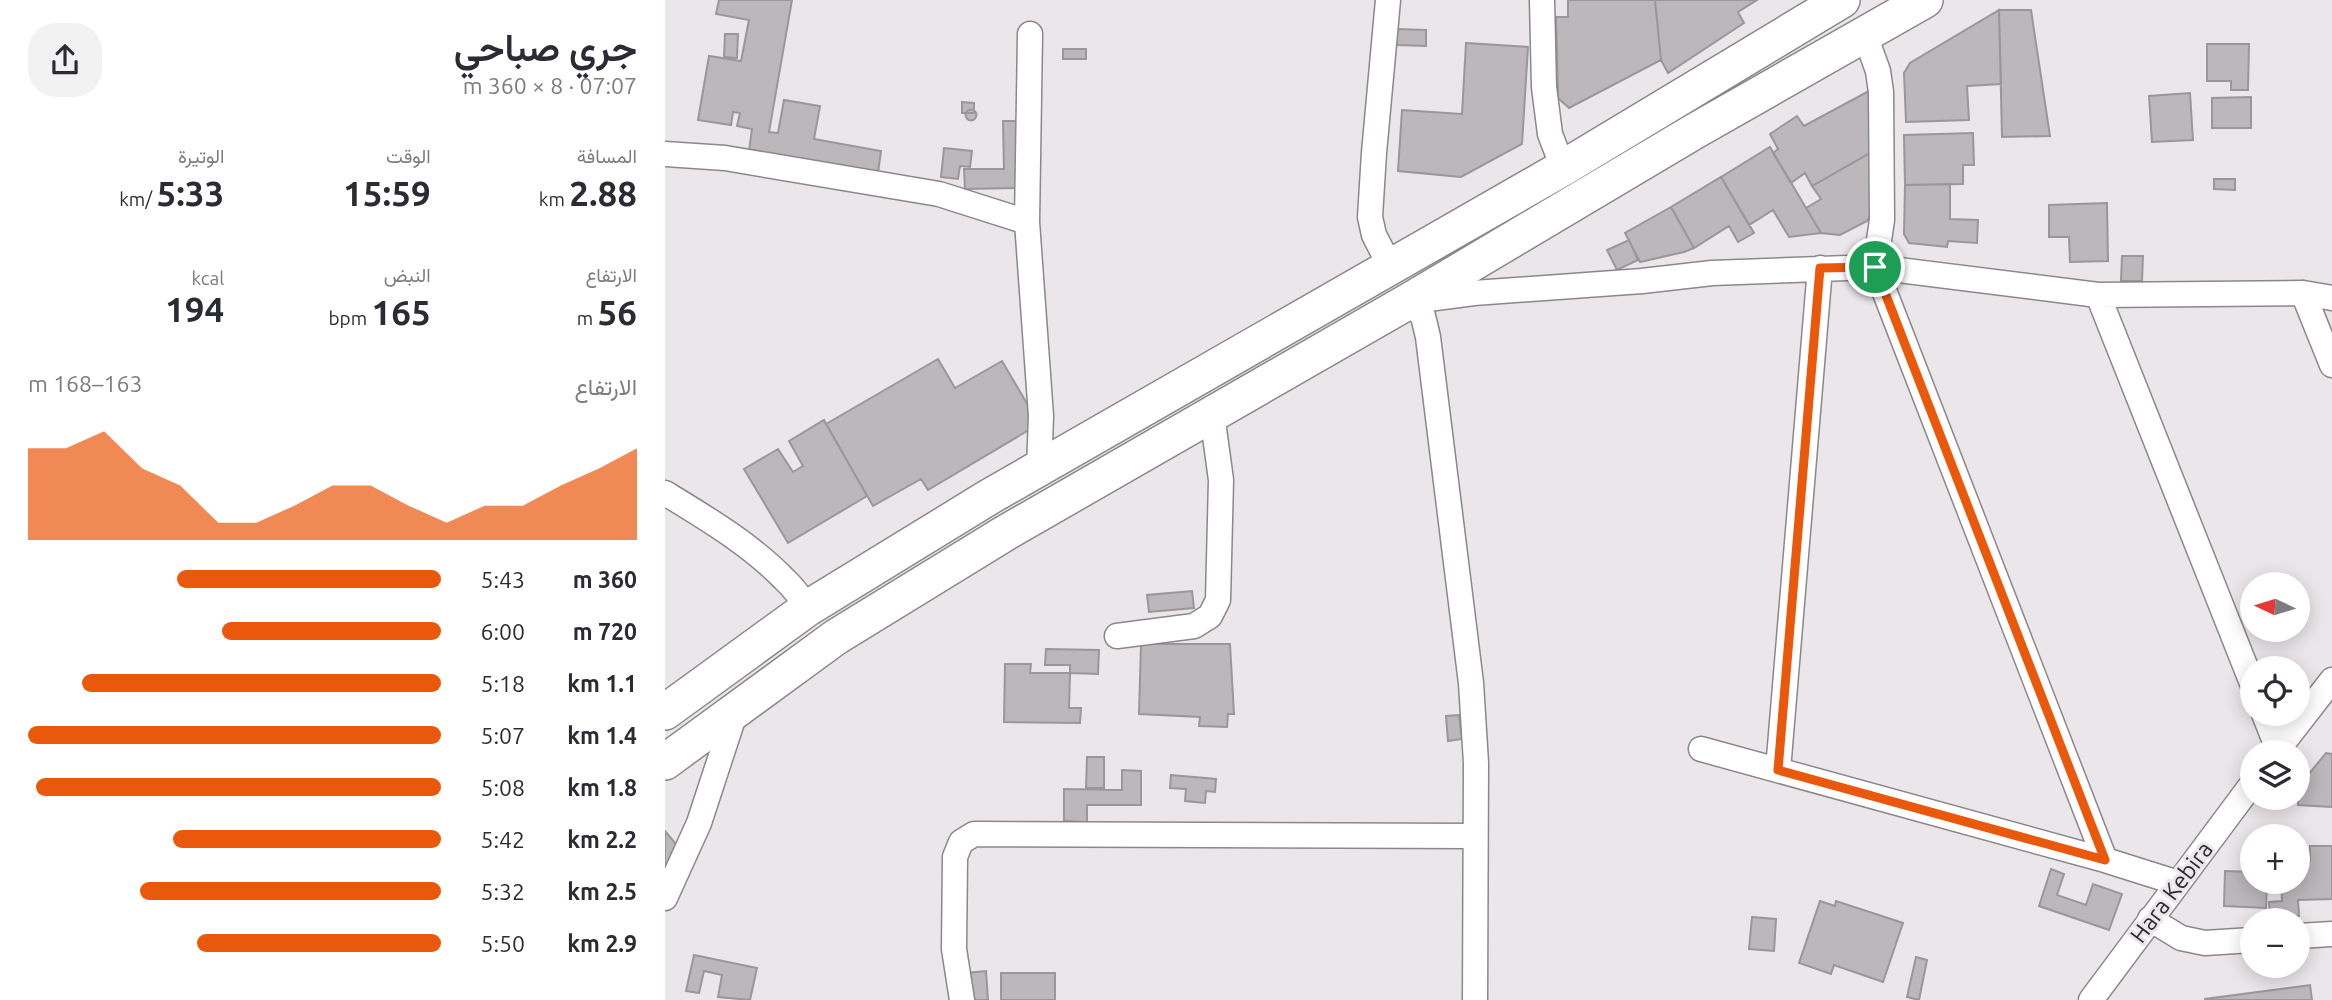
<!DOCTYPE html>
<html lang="ar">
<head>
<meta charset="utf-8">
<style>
	:root { --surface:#fff; --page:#f2f2f3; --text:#2b2b33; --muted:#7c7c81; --accent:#ea580c }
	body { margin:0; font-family:Ubuntu,Vazirmatn,sans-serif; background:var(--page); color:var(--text); direction:rtl; height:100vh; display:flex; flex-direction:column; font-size:26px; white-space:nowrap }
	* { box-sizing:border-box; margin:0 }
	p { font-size:23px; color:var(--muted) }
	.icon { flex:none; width:38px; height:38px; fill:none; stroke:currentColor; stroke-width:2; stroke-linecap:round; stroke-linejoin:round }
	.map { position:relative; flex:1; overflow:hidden; direction:ltr }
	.side { display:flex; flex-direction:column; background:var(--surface); width:665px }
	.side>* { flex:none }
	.needle { width:46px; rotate:274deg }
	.buttons { position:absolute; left:1575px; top:572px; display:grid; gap:14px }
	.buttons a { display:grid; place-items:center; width:70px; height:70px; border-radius:50%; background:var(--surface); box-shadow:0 4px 18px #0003; font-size:35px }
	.pin { position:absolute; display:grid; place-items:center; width:60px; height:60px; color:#fff; margin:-30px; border:4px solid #fff; border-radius:50%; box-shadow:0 2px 7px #0007 }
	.round { display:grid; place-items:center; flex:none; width:74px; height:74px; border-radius:28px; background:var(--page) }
	.summary { display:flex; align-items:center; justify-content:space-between; height:119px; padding:0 28px }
	h1 { font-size:38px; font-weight:600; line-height:52px }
	.stats { display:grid; grid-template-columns:repeat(3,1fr); gap:10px; height:119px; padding:7px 28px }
	.stats div { display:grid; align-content:center }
	.stats b { font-size:35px; font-weight:600 }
	.stats small { font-size:19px; font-weight:400 }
	.stats p { font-size:19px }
	.chart { height:196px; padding:14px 28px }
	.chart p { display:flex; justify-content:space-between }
	.chart svg { width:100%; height:126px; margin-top:7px; fill:var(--accent); opacity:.7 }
	ul { padding:0 28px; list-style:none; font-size:23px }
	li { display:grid; grid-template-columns:112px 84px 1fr; align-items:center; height:52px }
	li i { height:18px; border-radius:9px; background:var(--accent) }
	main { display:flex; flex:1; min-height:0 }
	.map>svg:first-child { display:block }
	.building { fill:#bbb7ba; stroke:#9a9699; stroke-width:2 }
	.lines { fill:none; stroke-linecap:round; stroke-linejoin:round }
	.street-casing { stroke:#8b878a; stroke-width:27 }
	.secondary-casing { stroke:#8b878a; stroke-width:38 }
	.street { stroke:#fff; stroke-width:24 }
	.secondary { stroke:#fff; stroke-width:35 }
	.route-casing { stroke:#fff; stroke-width:14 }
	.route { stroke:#ea580c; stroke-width:9 }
	.labels { text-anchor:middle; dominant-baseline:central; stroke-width:6; stroke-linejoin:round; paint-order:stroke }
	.street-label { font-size:23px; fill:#2c2a2c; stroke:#ebe6ea }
</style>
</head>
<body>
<main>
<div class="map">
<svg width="1667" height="1000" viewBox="0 0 1667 1000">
	<rect width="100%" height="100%" fill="#ebe6ea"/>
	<path class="building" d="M54 0H127L104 132 113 133 119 100 155 106 149 139 216 151 213 173 84 151 87 129 72 126 75 113 68 112 66 125 33 120 44 56 76 61 84 20 51 14Z
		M903 0H990L996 60 904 108 893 98 891 17H903Z
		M990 0H1092L1073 12 1079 23 1003 73 996 60Z
		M1334 10H1366L1385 136 1337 137Z
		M1334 10 1336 84 1302 86 1304 120 1241 122 1239 73 1245 63Z
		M731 29 761 30V46L731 45Z
		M60 34H73L72 58 59 57Z
		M801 43 863 47 857 144 796 177 733 171 737 110 797 114Z
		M1542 44H1584L1583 90H1566V81H1542Z
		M398 49H421V59H398Z
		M1204 91 1205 153 1147 186 1140 173 1126 183 1108 153 1113 149 1105 134 1132 116 1139 126Z
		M1525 93 1528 140 1487 142 1484 96Z
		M1586 97V128H1547V98Z
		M297 102 309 103V113H297Z
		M300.5 115a5.5 5.5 0 1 1 11 0a5.5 5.5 0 1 1-11 0Z
		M338 121H353L355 188 300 189 299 169H339Z
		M1308 133 1309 165H1298V184L1240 185 1239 135Z
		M1105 147 1141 208 1156 233 1124 237 1108 210 1084 225 1056 177Z
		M279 148 307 151 305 167 295 166 293 179 276 177Z
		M1205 153V216L1202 221 1175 235 1156 233 1141 208 1156 199 1147 186Z
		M1056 177 1089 233 1073 242 1064 226 1029 248 1006 207Z
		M1549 179H1570V190L1549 189Z
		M1285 184V219L1313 220 1312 243 1283 241 1282 247 1244 243 1239 234 1240 185Z
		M1442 203 1443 261 1405 262 1404 237H1384V205Z
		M1006 207 1029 248 1019 252 975 262 960 233Z
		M964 240 973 260 952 270 942 250Z
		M1457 256H1478L1477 281H1456Z
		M273 359 290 388 337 361 374 424 263 490 256 479 208 506 161 424Z
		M159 420 202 496 123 543 79 469 113 449 128 472 138 466 124 441Z
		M527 591 529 608 484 612 482 595Z
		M476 644H565L569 714H563L562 727 534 726 535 717 474 714Z
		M381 649 434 650 433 674 405 673V665H380Z
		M340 664H366L365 673H405L404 708H416L415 723 339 722Z
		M794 715 797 739 783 741 781 716Z
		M1661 753 1667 754V807L1633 805 1634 786Z
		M422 757H439V788H421Z
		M457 770 476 771V805H422V822L399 821V789L457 790Z
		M506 775 551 779 550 792 541 791 540 803 520 801 521 789 505 788Z
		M0 831 16 850 0 879Z
		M1645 846H1667V899L1633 900 1634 916 1605 918 1604 902 1617 901 1616 882H1633V861H1645Z
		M1386 869 1399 874 1392 895 1421 905 1428 884 1457 894 1444 930 1374 906Z
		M1560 871 1587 872V882H1602L1601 908 1559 906Z
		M1155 901 1170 906 1171 901 1238 923 1218 982 1169 965 1166 974 1134 963Z
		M1087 917 1111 919 1109 951 1084 949Z
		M29 955 92 968 85 1000 53 997 57 975 39 971 34 993 21 991Z
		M1251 957 1262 960 1254 1000 1242 997Z
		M321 971 323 1000H304L301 973Z
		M336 973H390V1000H336Z
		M1645 985 1647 1000H1540V999Z"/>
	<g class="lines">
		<defs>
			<path id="street" d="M723 0 709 153 705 217 709 235 725 266
				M877 0 879 87 885 134 898 168
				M1200 35 1213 71 1216 92 1217 220 1210 267 1440 860
				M0 154 60 158 274 194 362 222 376 416 374 469
				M362 222 365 34
				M1638 293 1667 365
				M1433 295 1587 683
				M755 300 809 293 977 281 1047 273 1210 267 1433 295 1638 293 1667 298
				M744 301 758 316 763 337 806 683 811 763 810 1000
				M0 493C41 518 85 544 119 579 128 587 136 598 143 608
				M452 636 529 626 545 616 553 600 556 480 547 414
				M1599 714 1613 749
				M1036 749 1440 860 1513 883
				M1611 752 1667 680
				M1113 770 1155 268
				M0 898 34 823 71 710
				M1485 919 1516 938 1540 943 1587 940
				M1633 936 1667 934
				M297 1000 289 949 290 857 296 842 309 834 810 836
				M1426 1000 1587 784"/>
			<path id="secondary" d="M0 712 143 608 324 497 898 168 1177 0
				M0 762 171 637 342 532 744 301 1030 131 1260 0"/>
		</defs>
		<use href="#street" class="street-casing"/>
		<use href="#secondary" class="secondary-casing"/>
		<use href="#street" class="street"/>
		<use href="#secondary" class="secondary"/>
	</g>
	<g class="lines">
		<defs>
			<path id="route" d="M1210 267 1440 860 1113 770 1155 268Z"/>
		</defs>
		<use href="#route" class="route-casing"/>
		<use href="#route" class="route"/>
	</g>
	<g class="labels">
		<g class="street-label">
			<text transform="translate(1506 892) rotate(-53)">Hara Kebira</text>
		</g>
	</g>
</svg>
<div class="buttons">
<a><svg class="needle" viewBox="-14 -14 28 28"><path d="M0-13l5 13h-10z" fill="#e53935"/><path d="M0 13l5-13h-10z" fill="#7c7c81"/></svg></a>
<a><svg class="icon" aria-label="locate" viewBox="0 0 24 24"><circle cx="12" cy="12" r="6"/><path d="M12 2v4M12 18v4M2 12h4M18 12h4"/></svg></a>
<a><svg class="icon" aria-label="layers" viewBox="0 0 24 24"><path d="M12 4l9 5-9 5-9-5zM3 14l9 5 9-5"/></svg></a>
<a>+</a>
<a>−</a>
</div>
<div class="pin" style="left:1210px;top:267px;background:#1e9e55"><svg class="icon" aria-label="arrive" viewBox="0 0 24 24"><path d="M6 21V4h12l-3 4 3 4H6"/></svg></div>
</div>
<section class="side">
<div class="summary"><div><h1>جري صباحي</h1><p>07:07 · 8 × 360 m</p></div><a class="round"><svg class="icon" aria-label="share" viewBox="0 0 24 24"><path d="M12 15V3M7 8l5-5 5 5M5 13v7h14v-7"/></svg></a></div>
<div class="stats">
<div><p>المسافة</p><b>2.88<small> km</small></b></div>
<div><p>الوقت</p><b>15:59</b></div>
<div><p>الوتيرة</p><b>5:33<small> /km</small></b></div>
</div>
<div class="stats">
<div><p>الارتفاع</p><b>56<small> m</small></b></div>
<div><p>النبض</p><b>165<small> bpm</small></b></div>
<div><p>kcal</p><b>194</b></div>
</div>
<div class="chart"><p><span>الارتفاع</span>163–168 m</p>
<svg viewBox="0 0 160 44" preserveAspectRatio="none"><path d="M0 44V12L10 12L20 6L30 19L40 25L50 38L60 38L70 32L80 25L90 25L100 32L110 38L120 32L130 32L140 25L150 19L160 12V44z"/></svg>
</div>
<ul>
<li><b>360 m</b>5:43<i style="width:64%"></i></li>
<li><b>720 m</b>6:00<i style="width:53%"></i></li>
<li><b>1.1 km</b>5:18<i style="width:87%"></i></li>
<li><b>1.4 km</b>5:07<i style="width:100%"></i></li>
<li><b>1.8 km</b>5:08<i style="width:98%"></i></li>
<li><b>2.2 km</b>5:42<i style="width:65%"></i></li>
<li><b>2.5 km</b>5:32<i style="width:73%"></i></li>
<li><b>2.9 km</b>5:50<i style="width:59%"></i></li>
</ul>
</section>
</main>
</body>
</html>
